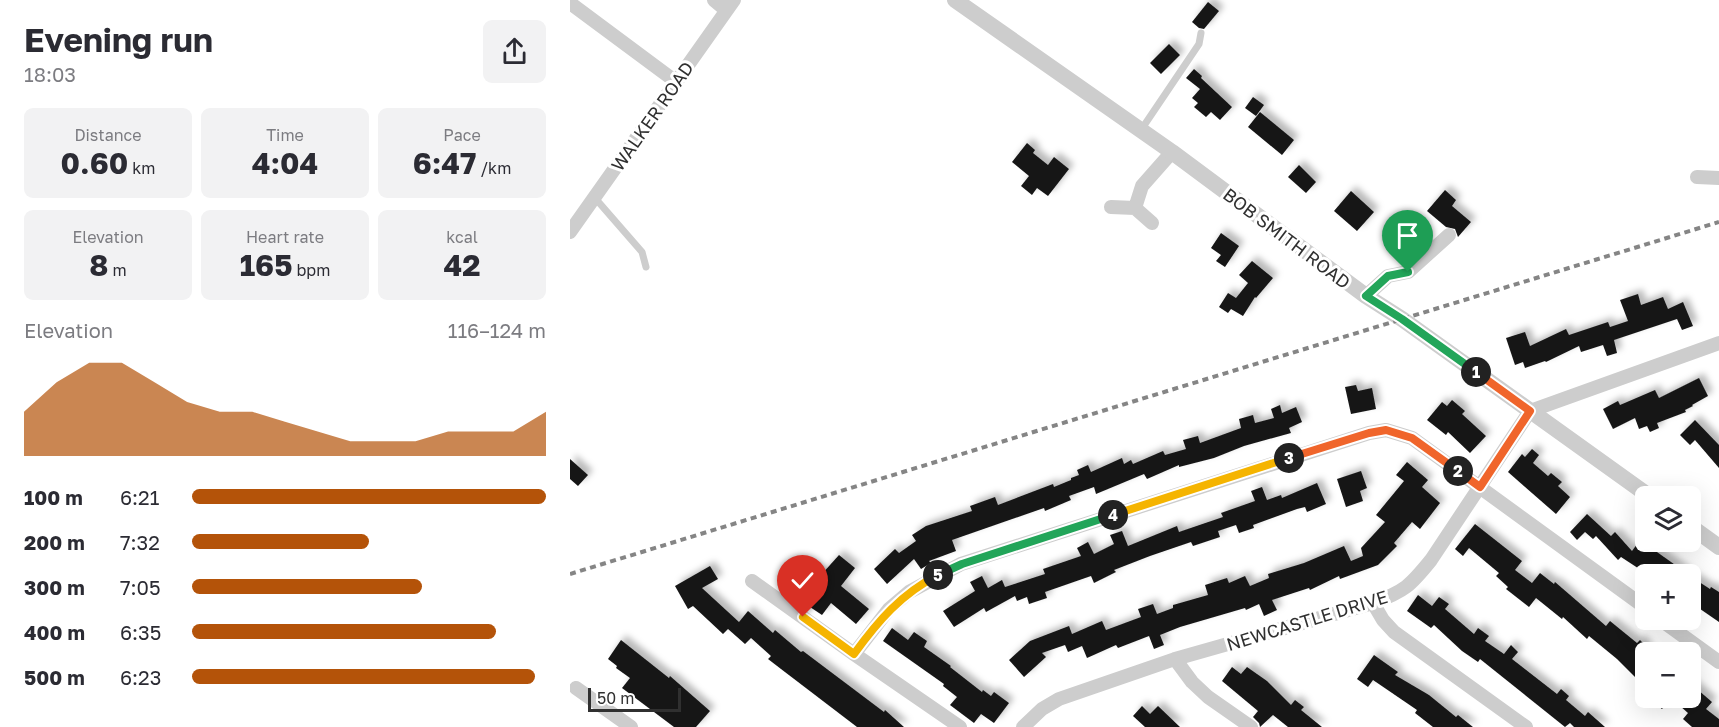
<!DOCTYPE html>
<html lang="en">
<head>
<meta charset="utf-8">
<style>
	:root { --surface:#fff; --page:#f2f2f3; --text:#2b2b33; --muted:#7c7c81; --accent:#b45309 }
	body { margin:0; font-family:"Golos Text",sans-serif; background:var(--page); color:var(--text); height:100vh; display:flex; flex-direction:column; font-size:22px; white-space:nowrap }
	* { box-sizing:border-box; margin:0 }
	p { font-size:20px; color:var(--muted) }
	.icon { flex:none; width:33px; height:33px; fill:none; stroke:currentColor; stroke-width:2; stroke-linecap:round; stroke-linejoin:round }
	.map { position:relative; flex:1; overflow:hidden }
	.side { display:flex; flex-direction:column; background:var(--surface); width:570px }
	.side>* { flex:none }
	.controls { position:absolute; left:1065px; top:486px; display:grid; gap:12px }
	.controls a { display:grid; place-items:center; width:66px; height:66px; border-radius:9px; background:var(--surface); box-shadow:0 6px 24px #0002; font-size:30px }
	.scale { position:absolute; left:18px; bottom:15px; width:93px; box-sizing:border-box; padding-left:6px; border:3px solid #303030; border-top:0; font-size:16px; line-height:21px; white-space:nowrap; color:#303030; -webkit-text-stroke:4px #fff; paint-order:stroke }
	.pin { position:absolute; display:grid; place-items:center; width:51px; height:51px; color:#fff; margin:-62px -26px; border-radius:50% 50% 50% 0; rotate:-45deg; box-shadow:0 0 6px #0007 }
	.pin .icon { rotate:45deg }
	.km { position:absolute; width:30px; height:30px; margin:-15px; border-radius:50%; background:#222; color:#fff; font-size:16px; line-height:30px; text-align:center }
	.round { display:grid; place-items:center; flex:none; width:63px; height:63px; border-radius:9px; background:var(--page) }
	.summary { display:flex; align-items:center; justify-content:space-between; height:102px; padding:0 24px }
	h1 { font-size:33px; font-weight:700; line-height:45px }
	.stats { display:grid; grid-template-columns:repeat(3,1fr); gap:9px; height:102px; padding:6px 24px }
	.stats div { display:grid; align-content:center; border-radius:9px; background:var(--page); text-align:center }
	.stats b { font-size:30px; font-weight:700 }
	.stats small { font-size:16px; font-weight:400 }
	.stats p { font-size:16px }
	.chart { height:168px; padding:12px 24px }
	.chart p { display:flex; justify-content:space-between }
	.chart svg { width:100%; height:108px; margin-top:6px; fill:var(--accent); opacity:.7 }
	ul { padding:0 24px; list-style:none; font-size:20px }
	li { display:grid; grid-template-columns:96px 72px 1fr; align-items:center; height:45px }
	li i { height:15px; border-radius:8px; background:var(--accent) }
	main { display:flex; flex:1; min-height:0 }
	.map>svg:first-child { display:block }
	.building { fill:#171717; filter:url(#shadow) }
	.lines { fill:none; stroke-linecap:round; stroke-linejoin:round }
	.service { stroke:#cdcdcd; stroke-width:7 }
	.minor { stroke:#cdcdcd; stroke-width:14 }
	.tertiary { stroke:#cdcdcd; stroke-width:16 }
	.rail { stroke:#858585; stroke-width:4; stroke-dasharray:6 4.5; stroke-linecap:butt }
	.split-1-casing { stroke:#fff; stroke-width:12 }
	.split-2-casing { stroke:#fff; stroke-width:12 }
	.split-3-casing { stroke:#fff; stroke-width:12 }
	.split-4-casing { stroke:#fff; stroke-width:12 }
	.split-5-casing { stroke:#fff; stroke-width:12 }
	.split-6-casing { stroke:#fff; stroke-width:12 }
	.split-1 { stroke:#22a559; stroke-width:8 }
	.split-2 { stroke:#f0652b; stroke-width:8 }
	.split-3 { stroke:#f0652b; stroke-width:8 }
	.split-4 { stroke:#f5b400; stroke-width:8 }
	.split-5 { stroke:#22a559; stroke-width:8 }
	.split-6 { stroke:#f5b400; stroke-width:8 }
	.labels { text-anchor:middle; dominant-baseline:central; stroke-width:6; stroke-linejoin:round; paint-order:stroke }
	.street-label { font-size:18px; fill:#303030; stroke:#fff }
</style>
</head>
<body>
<main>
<section class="side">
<div class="summary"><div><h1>Evening run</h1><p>18:03</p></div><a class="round"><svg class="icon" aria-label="share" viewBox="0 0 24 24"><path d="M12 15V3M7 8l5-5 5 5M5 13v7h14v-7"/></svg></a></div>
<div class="stats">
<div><p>Distance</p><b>0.60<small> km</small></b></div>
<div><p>Time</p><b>4:04</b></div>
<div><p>Pace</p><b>6:47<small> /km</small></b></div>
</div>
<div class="stats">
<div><p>Elevation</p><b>8<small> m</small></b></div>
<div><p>Heart rate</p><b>165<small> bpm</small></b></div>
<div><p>kcal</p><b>42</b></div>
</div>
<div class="chart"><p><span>Elevation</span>116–124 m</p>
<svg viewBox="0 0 160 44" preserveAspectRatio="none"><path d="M0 44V26L10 14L20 6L30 6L40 14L50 22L60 26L70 26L80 30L90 34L100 38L110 38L120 38L130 34L140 34L150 34L160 26V44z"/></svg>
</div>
<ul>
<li><b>100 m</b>6:21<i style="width:100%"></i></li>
<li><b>200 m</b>7:32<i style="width:50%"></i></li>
<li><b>300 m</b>7:05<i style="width:65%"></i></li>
<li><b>400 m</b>6:35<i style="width:86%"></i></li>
<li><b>500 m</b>6:23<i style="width:97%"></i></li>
</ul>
</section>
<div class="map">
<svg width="1149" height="727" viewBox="0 0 1149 727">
	<defs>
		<filter id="shadow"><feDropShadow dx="5" dy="-5" stdDeviation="3" flood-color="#0004"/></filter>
	</defs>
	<rect width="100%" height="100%" fill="#fff"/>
	<path class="building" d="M638 2 649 11 634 29 629 28 622 22Z
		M599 44 610 55 591 74 580 63Z
		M624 69 632 76 631 78 662 107 650 120 641 112 636 117 624 107 628 103 622 98 630 89 616 78Z
		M683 97 694 105 686 116 675 108Z
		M690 112 724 140 712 155 678 127Z
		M457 143 465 150 463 153 478 165 484 157 499 169 478 196 467 188 462 195 451 186 459 176 442 162Z
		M729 165 746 182 736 193 718 177Z
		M875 190 886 200 882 206 901 222 888 237 885 229 876 227 857 211Z
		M781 191 804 212 787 231 764 211Z
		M651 233 669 246 655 267 646 261 651 255 641 248Z
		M682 261 703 278 686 298 685 297 673 316 661 309 658 313 649 307 658 293 666 298 678 283 669 275Z
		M1068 294 1071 305 1093 297 1098 309 1113 302 1123 326 1112 330 1107 319 1044 340 1047 353 1037 356 1033 345 1011 352 1009 346 976 362 975 361 955 368 953 362 945 365 936 338 955 332 960 346 996 329 999 335 1038 322 1040 327 1058 321 1050 300Z
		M1129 378 1138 396 1122 405 1123 406 1115 410 1116 412 1087 423 1089 428 1080 432 1077 426 1069 429 1065 418 1043 429 1033 409 1048 401 1050 405 1085 390 1089 398Z
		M786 385 788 391 802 388 806 409 781 414 775 387Z
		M882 400 895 411 892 414 916 436 900 453 878 432 876 435 857 420 872 402 877 406Z
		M710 405 712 413 726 407 732 422 719 428 721 433 674 446 644 458 609 467V465L577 479 574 474 526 494 524 487 499 496 501 500 475 511 474 508 382 540 386 551 359 561 361 563 351 569 344 559 317 584 304 569 325 549 329 553 346 541 342 535 356 526 402 511 400 506 425 497 428 505 483 484 484 487 501 480V478L509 475 507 470 518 465 521 472 552 458 554 464 561 460 563 464 593 451 595 455 616 449 613 440 628 436 630 443 671 428 669 419 683 415 685 423 704 418 701 409Z
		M1125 420 1149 445V468L1125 440 1120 445 1110 435Z
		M962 449 969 455 963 463 978 476 981 473 992 482 988 486 1000 497 986 514 938 472 952 454 955 457Z
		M0 459 18 475 8 486 0 479Z
		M837 462 858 480 852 487 870 503 850 529 842 522 824 543 827 546 808 565 770 579 769 576 740 590 739 588 702 600 707 610 694 616 689 604 676 610 675 608 610 627 590 635 594 645 584 649 579 636 548 648 546 645 517 658 512 646 498 652 495 645 472 653 476 657 454 677 439 660 460 641 499 626 502 634 532 621 536 630 571 617 568 609 583 604 587 614 603 608V605L638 595 635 585 657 578 659 583 675 576 680 586 699 578 698 574 734 563 774 546 781 561 793 556 791 548 815 522 806 515 834 481 826 475Z
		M791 471 797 488 790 491 793 501 776 507 767 479Z
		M747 483 756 504 737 512 735 507 727 509 683 525 684 528 669 533 666 525 648 531 650 537 623 546 621 542 580 556 544 570 546 572 524 583 521 576 475 592 477 598 459 604 457 597 447 601 445 596 416 612 414 608 384 627 373 611 405 591 400 582 412 576 418 588 432 580 435 587 475 574 473 569 511 556 507 548 518 542 524 554 544 544 540 535 552 531 558 546 607 526 609 532 653 517 651 513 685 501 681 491 692 487 697 500 711 495 712 498Z
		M1017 514 1041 536 1045 532 1062 551 1070 540 1118 574H1077L1051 557 1048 560 1026 536 1023 539 1015 532 1007 540 1000 532Z
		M905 524 952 561 945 570 962 583 970 573 984 584 985 582 1036 626 1040 621 1067 643 1070 640 1076 646V688L1047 659 1019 636 1017 639 993 617 992 619 966 598 959 607 936 589 938 587 926 576 929 573 899 548 893 556 885 549Z
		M269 555 285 568 271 586 299 609 286 624 261 603 252 615 240 607 247 598 235 588 247 572 251 575Z
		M140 566 148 579 132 588 169 622 178 611 203 633 205 630 231 652 233 651 314 712 315 710 334 727H287L211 669 198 659 201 656 181 638 175 644 158 629 153 634 123 606 118 609 105 586Z
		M1120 576 1140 589 1141 587 1149 592V622L1120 602Z
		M848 595 862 606 869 597 879 604 875 609 904 634 908 628 919 636 915 641 934 654 941 645 948 652 942 659 987 694 991 689 999 696 996 700 1015 716 1018 712 1035 727H1004L1000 723 995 727 910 659 908 662 892 651 864 625 861 628 837 611Z
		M322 628 338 640 344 632 357 641 354 647 381 666 380 667 412 692 413 690 421 696 424 692 439 703 424 723 411 714 404 723 380 705 387 697 373 686 374 684 313 641Z
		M51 640 99 678 100 676 140 711 126 727H104L52 688 60 678 46 668 47 666 38 659Z
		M804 655 828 672 825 675 859 695 886 717 888 715 903 727H863L845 713 847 710 803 680 798 687 787 679Z
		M662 667 671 674 677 667 697 681 721 705 725 700 734 707 731 710 752 727H718L703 715 690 727 689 723 683 717 688 711 652 681Z
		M1120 683 1142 702 1136 709 1149 719V727H1122L1113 719 1118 713 1101 698 1092 709 1078 698H1120Z
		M572 706 580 714 588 706 610 727H575L563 716Z"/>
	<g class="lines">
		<path class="service" d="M571 130 629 44 631 33
			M25 198 72 252 76 267"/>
		<path class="minor" d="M144 0 156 10
			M0 3 105 81
			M1127 177 1149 178
			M541 207 565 208 582 223
			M565 208 572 186 602 152
			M0 232 164 0
			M796 296 818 276 838 272 879 235
			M182 581 284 654 390 727
			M803 603 813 620 824 632 956 727
			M1091 620 1149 662
			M284 654 319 609 339 592 391 564 799 433 816 430 842 438 1076 608
			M605 659 622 682 638 697 681 727
			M6 688 61 727
			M453 727 472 709 489 699 605 659 803 603C835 591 840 586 861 560L960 411 1149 343"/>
		<path class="tertiary" d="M385 0 602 152 796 296 832 319 1079 496
			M1120 526 1149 547"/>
		<path class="rail" d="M0 574 1149 222"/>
	</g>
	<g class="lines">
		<defs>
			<path id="split-1" d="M838 272 818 276 796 296 832 319 906 372"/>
			<path id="split-2" d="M888 471 910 487 960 411 906 372"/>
			<path id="split-3" d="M719 458 799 433 816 430 842 438 888 471"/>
			<path id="split-4" d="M543 515 719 458"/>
			<path id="split-5" d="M368 575 392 564 543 515"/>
			<path id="split-6" d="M233 617 284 654C308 621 331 594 368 575"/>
		</defs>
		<use href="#split-1" class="split-1-casing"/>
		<use href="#split-2" class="split-2-casing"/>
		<use href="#split-3" class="split-3-casing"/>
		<use href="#split-4" class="split-4-casing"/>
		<use href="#split-5" class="split-5-casing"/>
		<use href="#split-6" class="split-6-casing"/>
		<use href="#split-1" class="split-1"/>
		<use href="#split-2" class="split-2"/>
		<use href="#split-3" class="split-3"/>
		<use href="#split-4" class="split-4"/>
		<use href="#split-5" class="split-5"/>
		<use href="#split-6" class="split-6"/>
	</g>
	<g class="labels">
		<g class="street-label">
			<text transform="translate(82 116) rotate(-55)">WALKER ROAD</text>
			<text transform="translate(717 238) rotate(37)">BOB SMITH ROAD</text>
			<text transform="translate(737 620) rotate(-17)">NEWCASTLE DRIVE</text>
		</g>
	</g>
</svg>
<div class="controls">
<a><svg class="icon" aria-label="layers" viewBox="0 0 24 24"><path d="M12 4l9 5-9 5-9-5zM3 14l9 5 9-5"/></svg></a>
<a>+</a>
<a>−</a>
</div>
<div class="scale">50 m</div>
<div class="pin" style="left:838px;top:272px;background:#1e9e55"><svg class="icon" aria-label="arrive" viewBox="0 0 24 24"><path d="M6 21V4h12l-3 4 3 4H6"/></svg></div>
<div class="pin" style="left:233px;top:617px;background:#d93025"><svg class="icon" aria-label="check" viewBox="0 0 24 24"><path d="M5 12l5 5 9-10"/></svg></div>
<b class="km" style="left:906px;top:372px">1</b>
<b class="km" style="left:888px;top:471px">2</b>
<b class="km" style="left:719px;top:458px">3</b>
<b class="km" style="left:543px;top:515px">4</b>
<b class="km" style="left:368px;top:575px">5</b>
</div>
</main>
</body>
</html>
